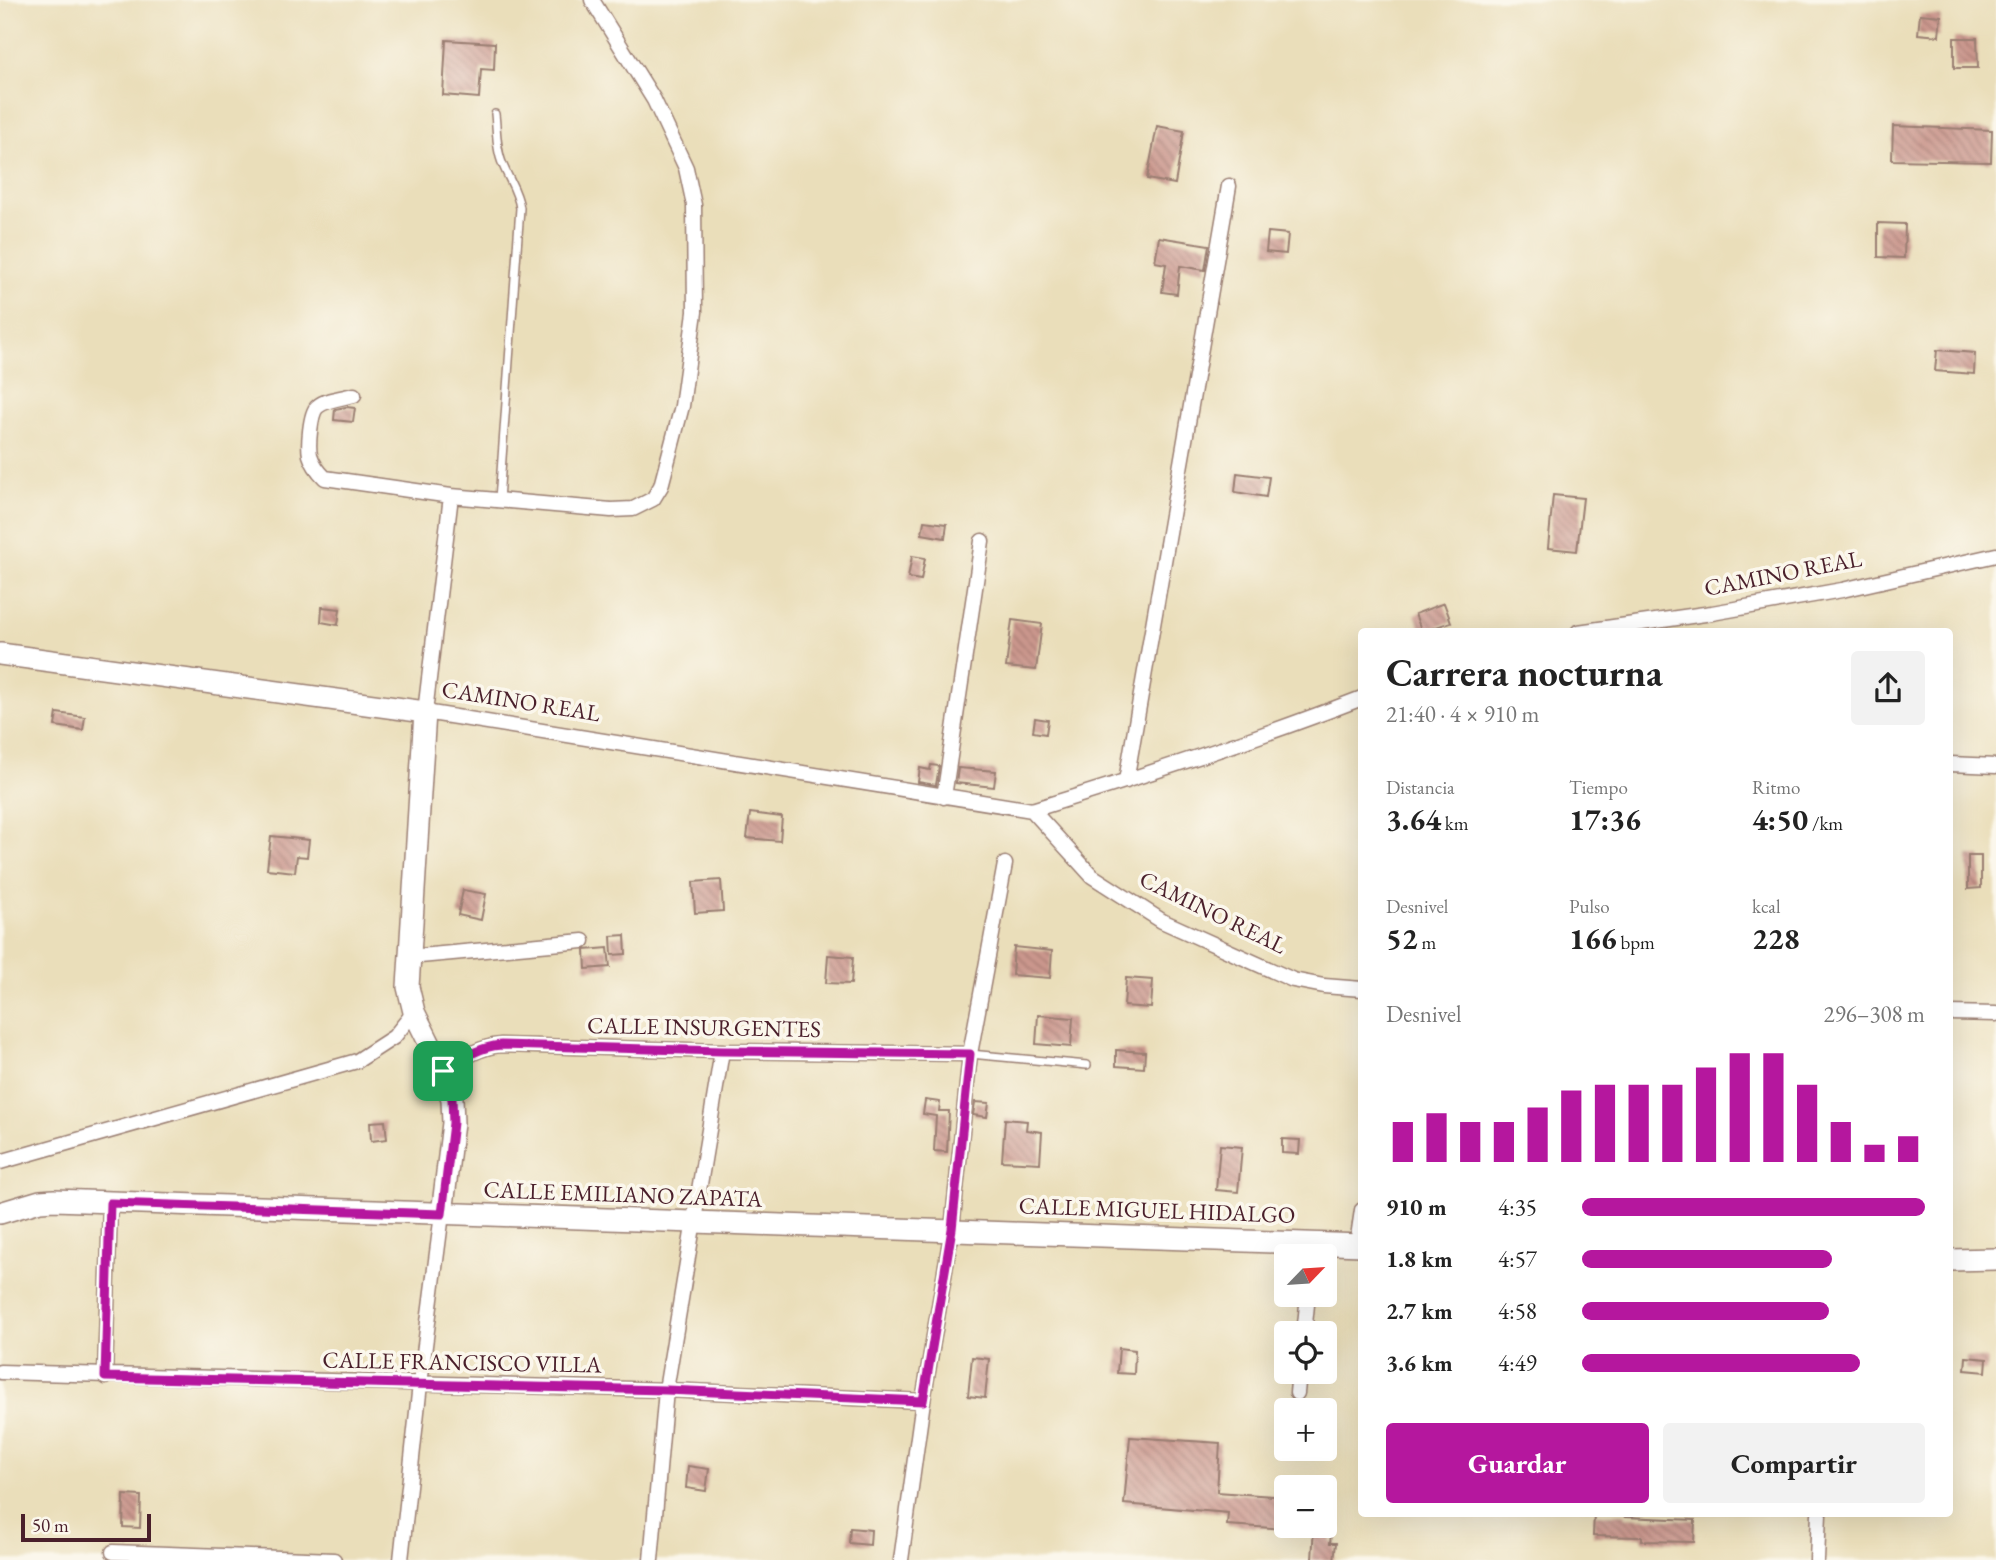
<!DOCTYPE html>
<html lang="es">
<head>
<meta charset="utf-8">
<style>
	:root { --surface:#fff; --page:#f2f2f2; --text:#222; --muted:#767676; --accent:#b5179e }
	body { margin:0; font-family:"EB Garamond",serif; background:var(--page); color:var(--text); height:100vh; display:flex; flex-direction:column; font-size:26px; white-space:nowrap }
	* { box-sizing:border-box; margin:0 }
	p { font-size:23px; color:var(--muted) }
	.icon { flex:none; width:38px; height:38px; fill:none; stroke:currentColor; stroke-width:2; stroke-linecap:round; stroke-linejoin:round }
	.map { position:relative; flex:1; overflow:hidden }
	.side { position:absolute; left:1358px; top:628px; width:595px; height:889px; display:flex; flex-direction:column; background:var(--surface); border-radius:7px; box-shadow:0 7px 28px #0002 }
	.side>* { flex:none }
	.needle { width:46px; rotate:65deg }
	.tools { position:absolute; left:1274px; top:1244px; display:grid; gap:14px }
	.tools a { display:grid; place-items:center; width:63px; height:63px; border-radius:7px; background:var(--surface); box-shadow:0 7px 28px #0002; font-size:35px }
	.scale { position:absolute; left:21px; bottom:18px; width:130px; box-sizing:border-box; padding-left:7px; border:4px solid #4a1f2b; border-top:0; font-size:19px; line-height:24px; white-space:nowrap; color:#4a1f2b; -webkit-text-stroke:5px #fbf7ec; paint-order:stroke }
	.pin { position:absolute; display:grid; place-items:center; width:60px; height:60px; color:#fff; margin:-30px; border-radius:14px; box-shadow:0 4px 10px #0006 }
	.round { display:grid; place-items:center; flex:none; width:74px; height:74px; border-radius:7px; background:var(--page) }
	.summary { display:flex; align-items:center; justify-content:space-between; height:119px; padding:0 28px }
	h1 { font-size:38px; font-weight:700; line-height:52px }
	.figures { display:grid; grid-template-columns:repeat(3,1fr); gap:10px; height:119px; padding:7px 28px }
	.figures div { display:grid; align-content:center }
	.figures b { font-size:30px; font-weight:700 }
	.figures small { font-size:19px; font-weight:400 }
	.figures p { font-size:19px }
	.chart { height:196px; padding:14px 28px }
	.chart p { display:flex; justify-content:space-between }
	.chart svg { width:100%; height:126px; margin-top:7px; stroke:var(--accent); stroke-width:6 }
	.cta { display:flex; gap:14px; margin-top:auto; padding:14px 28px }
	.cta a { flex:1; height:80px; border-radius:7px; background:var(--accent); color:#fff; font-size:28px; font-weight:700; line-height:80px; text-align:center }
	.cta a+a { background:var(--page); color:var(--text) }
	ul { padding:0 28px; list-style:none; font-size:23px }
	li { display:grid; grid-template-columns:112px 84px 1fr; align-items:center; height:52px }
	li i { height:18px; border-radius:9px; background:var(--accent) }
	.map>svg:first-child { display:block }
	.building { fill:url(#building-back-hatch) }
	.lines { fill:none; stroke-linecap:round; stroke-linejoin:round }
	.lane-casing { stroke:#9a7e72; stroke-width:10 }
	.street-casing { stroke:#9a7e72; stroke-width:17 }
	.secondary-casing { stroke:#9a7e72; stroke-width:24 }
	.lane { stroke:#fff; stroke-width:7 }
	.street { stroke:#fff; stroke-width:14 }
	.secondary { stroke:#fff; stroke-width:21 }
	.route-casing { stroke:#fff; stroke-width:14 }
	.route { stroke:#b5179e; stroke-width:9 }
	.labels { text-anchor:middle; dominant-baseline:central; stroke-width:7; stroke-linejoin:round; paint-order:stroke }
	.street-label { font-size:23px; fill:#4a1f2b; stroke:#fbf7ec }
</style>
</head>
<body>
<div class="map">
<svg width="1996" height="1560" viewBox="0 0 1996 1560">
	<defs>
		<pattern id="building-back-hatch" width="6" height="6" patternUnits="userSpaceOnUse" patternTransform="scale(1.75)"><rect width="6" height="6" fill="#cb978d"/><path d="M-1 5l2 2M0 0l6 6M5-1l2 2" fill="none" stroke="#a77b73"/></pattern>
	</defs>
	<rect width="100%" height="100%" fill="#fbf7ec"/>
	<filter id="ink" filterUnits="userSpaceOnUse"><feTurbulence type="fractalNoise" baseFrequency=".0143" numOctaves="2"/><feDisplacementMap in="SourceGraphic" scale="14" xChannelSelector="R" yChannelSelector="G"/><feConvolveMatrix kernelMatrix="1 2 1 2 8 2 1 2 1" color-interpolation-filters="sRGB"/></filter>
	<filter id="wash" filterUnits="userSpaceOnUse"><feTurbulence type="fractalNoise" baseFrequency=".00686" numOctaves="4" result="noise"/><feDisplacementMap in="SourceGraphic" scale="28" xChannelSelector="R" yChannelSelector="G"/><feGaussianBlur stdDeviation="1.57" result="paint"/><feColorMatrix in="noise" values="0 0 0 0 0 0 0 0 0 0 0 0 0 0 0 0 0 1.4 0 .05"/><feComposite in="paint" operator="in"/></filter>
	<g filter="url(#wash)">
		<rect width="100%" height="100%" fill="#eadeba"/>
		<g id="blocks">
			<path class="building" d="M1920 14 1941 16 1939 36 1918 34Z
				M1954 38H1977L1978 68H1954Z
				M446 40 495 43 494 70 481 69 479 98 443 95Z
				M1157 126 1184 131 1175 184 1147 179Z
				M1893 126 1992 130 1991 162 1892 160Z
				M1878 223 1905 224 1904 258 1878 257Z
				M1268 232 1288 234 1286 254 1266 252Z
				M1159 237 1209 245 1205 270 1180 266 1177 294 1162 292 1166 264 1155 262Z
				M1937 350 1975 353 1974 374 1935 371Z
				M346 407 355 408 353 422 334 420 335 409Z
				M1237 473 1269 477 1266 497 1235 492Z
				M1553 495 1583 498 1577 551 1548 548Z
				M924 521 947 524 945 538 922 534Z
				M912 556 925 558 921 580 908 578Z
				M1444 603 1451 622 1422 632 1415 614Z
				M322 607 340 609 338 625 321 622Z
				M1012 620 1042 624 1036 670 1006 667Z
				M57 713 85 717 83 730 55 726Z
				M1035 718 1048 720 1046 734 1033 732Z
				M931 765 939 766 936 785 918 782 920 768 930 770Z
				M958 768 996 771 994 787 956 783Z
				M750 813 782 817 780 841 747 838Z
				M271 836 309 840 307 857 297 856 295 872 267 869Z
				M1968 856H1981V888L1968 889Z
				M721 880 723 911 695 913 693 882Z
				M463 890 486 894 481 920 458 915Z
				M625 935 626 954 612 955 611 936Z
				M1014 947 1052 951 1050 978 1012 975Z
				M608 948 610 967 586 969 585 950Z
				M828 955 853 957 851 984 826 983Z
				M1126 978 1153 980 1151 1008 1124 1006Z
				M1038 1015 1073 1018 1071 1047 1036 1044Z
				M1116 1050 1145 1052 1144 1068 1116 1066Z
				M925 1100 940 1102 939 1111H949L947 1152 934 1151 936 1116 923 1114Z
				M975 1102 989 1103 987 1117 973 1115Z
				M1005 1119 1027 1121 1026 1130 1042 1132 1040 1163 1002 1161Z
				M385 1121 387 1139 371 1141 370 1122Z
				M1282 1139 1300 1140 1299 1154 1282 1153Z
				M1220 1145 1242 1147 1238 1192 1216 1190Z
				M1119 1348 1135 1350 1134 1374 1117 1373Z
				M972 1357 989 1359 985 1398 968 1396Z
				M1966 1357 1987 1359 1986 1372 1965 1370Z
				M1130 1437 1220 1443 1217 1492 1286 1497V1529L1227 1525 1228 1513 1124 1504Z
				M688 1466 709 1469 706 1491 686 1488Z
				M124 1495 141 1496 140 1528 123 1527Z
				M1594 1514H1626L1625 1517 1695 1520 1694 1542 1642 1541V1537L1593 1536Z
				M1314 1526H1332L1330 1543H1336L1334 1560H1312Z
				M850 1528 871 1530 870 1545 849 1543Z"/>
		</g>
	</g>
	<g filter="url(#ink)">
		<use href="#blocks" fill-opacity="0" stroke="#9a7e72" stroke-width="2"/>
		<g class="lines">
			<defs>
				<path id="lane" d="M495 114C497 131 496 150 503 165 509 180 518 192 520 208L499 500
					M970 1054 1087 1065"/>
				<path id="street" d="M354 395C342 398 326 399 317 407 310 414 308 446 310 455 313 465 318 471 325 478L451 496 611 510 633 509 653 499 661 486 682 406 695 312 694 205 686 168 654 100 592 0
					M451 496 425 712 1032 810C1143 776 1254 740 1362 698
					M1578 632 1712 613 1842 590 1996 555
					M1950 764 1996 766
					M1126 781 1229 186
					M944 797 982 541
					M1032 810 1092 876 1162 921 1293 980 1324 986 1362 989
					M409 957 583 941
					M1950 1013 1996 1014
					M443 1071C462 1059 478 1047 501 1045L722 1051 970 1054
					M0 1162 357 1061 394 1037 414 1012
					M1357 1244 1362 1210
					M1304 1334 1308 1295
					M0 1372 666 1390 923 1401
					M105 1377 110 1203
					M1297 1393 1299 1372
					M113 1552 334 1560
					M401 1560 420 1384 442 1214
					M651 1560 666 1390 722 1051
					M901 1560 923 1401 952 1229 970 1054 1005 864
					M1817 1560 1819 1514"/>
				<path id="secondary" d="M0 654 425 712 408 987 414 1012 443 1071 452 1099 453 1123 442 1214
					M0 1213 40 1201 54 1200 1362 1245
					M1950 1260 1996 1259"/>
			</defs>
			<use href="#lane" class="lane-casing"/>
			<use href="#street" class="street-casing"/>
			<use href="#secondary" class="secondary-casing"/>
			<use href="#lane" class="lane"/>
			<use href="#street" class="street"/>
			<use href="#secondary" class="secondary"/>
		</g>
	</g>
	<g class="lines" filter="url(#ink)">
		<defs>
			<path id="route" d="M501 1045 722 1051 970 1054 952 1229 923 1401 666 1390 105 1377 110 1203 442 1214 453 1123 452 1099 443 1071C462 1059 478 1047 501 1045Z"/>
		</defs>
		<use href="#route" class="route-casing"/>
		<use href="#route" class="route"/>
	</g>
	<g class="labels">
		<g class="street-label">
			<text transform="translate(1783 573) rotate(-11)">CAMINO REAL</text>
			<text transform="translate(521 701) rotate(9)">CAMINO REAL</text>
			<text transform="translate(1213 912) rotate(26)">CAMINO REAL</text>
			<text transform="translate(704 1027) rotate(1)">CALLE INSURGENTES</text>
			<text transform="translate(623 1194) rotate(2)">CALLE EMILIANO ZAPATA</text>
			<text transform="translate(1157 1210) rotate(2)">CALLE MIGUEL HIDALGO</text>
			<text transform="translate(462 1362) rotate(1)">CALLE FRANCISCO VILLA</text>
		</g>
	</g>
</svg>
<div class="tools">
<a><svg class="needle" viewBox="-14 -14 28 28"><path d="M0-13l5 13h-10z" fill="#e53935"/><path d="M0 13l5-13h-10z" fill="#767676"/></svg></a>
<a><svg class="icon" aria-label="locate" viewBox="0 0 24 24"><circle cx="12" cy="12" r="6"/><path d="M12 2v4M12 18v4M2 12h4M18 12h4"/></svg></a>
<a>+</a>
<a>−</a>
</div>
<div class="scale">50 m</div>
<div class="pin" style="left:443px;top:1071px;background:#1e9e55"><svg class="icon" aria-label="arrive" viewBox="0 0 24 24"><path d="M6 21V4h12l-3 4 3 4H6"/></svg></div>
<section class="side">
<div class="summary"><div><h1>Carrera nocturna</h1><p>21:40 · 4 × 910 m</p></div><a class="round"><svg class="icon" aria-label="share" viewBox="0 0 24 24"><path d="M12 15V3M7 8l5-5 5 5M5 13v7h14v-7"/></svg></a></div>
<div class="figures">
<div><p>Distancia</p><b>3.64<small> km</small></b></div>
<div><p>Tiempo</p><b>17:36</b></div>
<div><p>Ritmo</p><b>4:50<small> /km</small></b></div>
</div>
<div class="figures">
<div><p>Desnivel</p><b>52<small> m</small></b></div>
<div><p>Pulso</p><b>166<small> bpm</small></b></div>
<div><p>kcal</p><b>228</b></div>
</div>
<div class="chart"><p><span>Desnivel</span>296–308 m</p>
<svg viewBox="0 0 160 44" preserveAspectRatio="none"><path d="M5 44V30M15 44V27M25 44V30M35 44V30M45 44V25M55 44V19M65 44V17M75 44V17M85 44V17M95 44V11M105 44V6M115 44V6M125 44V17M135 44V30M145 44V38M155 44V35"/></svg>
</div>
<ul>
<li><b>910 m</b>4:35<i style="width:100%"></i></li>
<li><b>1.8 km</b>4:57<i style="width:73%"></i></li>
<li><b>2.7 km</b>4:58<i style="width:72%"></i></li>
<li><b>3.6 km</b>4:49<i style="width:81%"></i></li>
</ul>
<div class="cta"><a>Guardar</a><a>Compartir</a></div>
</section>
</div>
</body>
</html>
